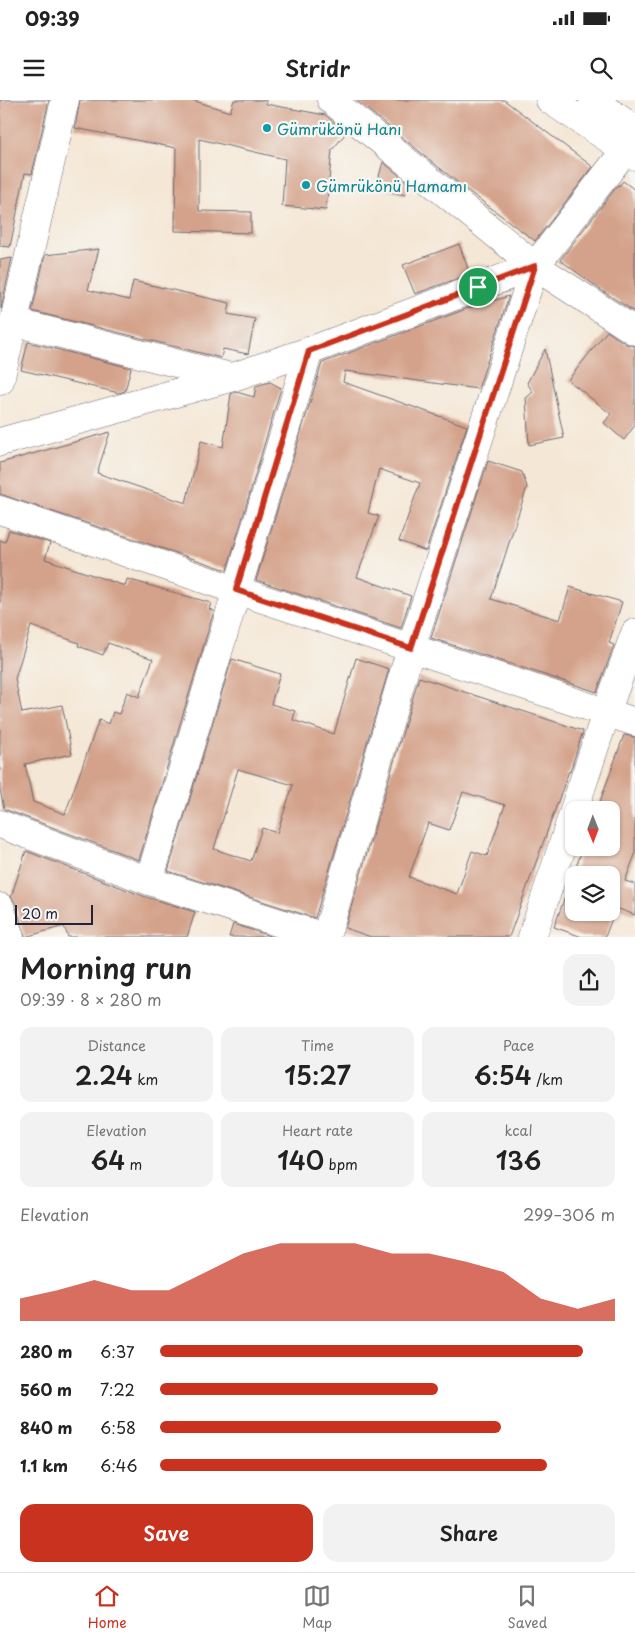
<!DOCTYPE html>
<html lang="en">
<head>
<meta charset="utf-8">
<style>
	:root { --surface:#fff; --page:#f2f2f2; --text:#222; --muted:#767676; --line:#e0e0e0; --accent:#c8321e }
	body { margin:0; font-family:"Playpen Sans",sans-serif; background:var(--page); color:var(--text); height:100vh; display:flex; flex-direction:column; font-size:19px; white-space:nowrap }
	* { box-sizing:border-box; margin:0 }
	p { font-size:16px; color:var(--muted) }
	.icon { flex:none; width:28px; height:28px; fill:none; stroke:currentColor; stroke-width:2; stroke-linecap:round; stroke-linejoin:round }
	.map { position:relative; height:837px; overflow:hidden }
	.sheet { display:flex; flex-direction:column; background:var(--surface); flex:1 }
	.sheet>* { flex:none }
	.needle { width:32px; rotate:179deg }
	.tools { position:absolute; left:565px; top:701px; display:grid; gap:10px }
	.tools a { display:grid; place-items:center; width:55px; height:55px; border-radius:10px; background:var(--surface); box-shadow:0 1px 4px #0004; font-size:25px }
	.scale { position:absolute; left:15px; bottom:12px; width:78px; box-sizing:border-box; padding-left:5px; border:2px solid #22223b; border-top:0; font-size:14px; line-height:18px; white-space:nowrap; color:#22223b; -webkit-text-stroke:4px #f6f6f2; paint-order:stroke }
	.pin { position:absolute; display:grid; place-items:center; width:42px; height:42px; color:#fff; margin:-21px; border:2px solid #fff; border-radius:50%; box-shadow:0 1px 5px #0007 }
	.round { display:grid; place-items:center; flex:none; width:52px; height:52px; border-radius:15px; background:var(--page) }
	.overview { display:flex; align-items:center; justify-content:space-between; height:85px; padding:0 20px }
	h1 { font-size:28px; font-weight:600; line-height:38px }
	.figures { display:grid; grid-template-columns:repeat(3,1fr); gap:8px; height:85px; padding:5px 20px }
	.figures div { display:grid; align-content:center; border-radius:12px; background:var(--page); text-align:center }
	.figures b { font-size:25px; font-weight:600 }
	.figures small { font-size:14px; font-weight:400 }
	.figures p { font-size:14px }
	.chart { height:140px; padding:10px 20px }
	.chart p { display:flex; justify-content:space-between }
	.chart svg { width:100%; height:90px; margin-top:5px; fill:var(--accent); opacity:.7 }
	.cta { display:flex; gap:10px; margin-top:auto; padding:10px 20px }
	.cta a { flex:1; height:58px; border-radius:15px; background:var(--accent); color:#fff; font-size:20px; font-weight:600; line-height:58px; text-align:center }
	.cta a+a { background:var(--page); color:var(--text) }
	ul { padding:0 20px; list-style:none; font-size:16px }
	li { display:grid; grid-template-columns:80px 60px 1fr; align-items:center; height:38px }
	li i { height:12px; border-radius:6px; background:var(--accent) }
	.status { display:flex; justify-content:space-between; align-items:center; height:35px; padding:0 25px; background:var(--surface); direction:ltr }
	.status svg { height:14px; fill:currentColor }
	header { display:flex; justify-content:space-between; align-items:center; height:65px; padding:0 20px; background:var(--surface); font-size:22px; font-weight:600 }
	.tabs { display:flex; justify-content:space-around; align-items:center; height:70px; border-top:1px solid var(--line); background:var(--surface); font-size:14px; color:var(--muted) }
	.tabs a { display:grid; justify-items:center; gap:2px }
	.tabs .current { color:var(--accent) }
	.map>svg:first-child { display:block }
	.building { fill:#d4a28a; fill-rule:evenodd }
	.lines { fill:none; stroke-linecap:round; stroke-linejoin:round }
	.minor-casing { stroke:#6c6771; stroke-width:29 }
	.major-casing { stroke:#6c6771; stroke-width:29 }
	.minor { stroke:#fff; stroke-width:28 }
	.major { stroke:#fff; stroke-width:28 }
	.route-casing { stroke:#fff; stroke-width:10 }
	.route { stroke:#c8321e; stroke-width:6 }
	.culture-dot { fill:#0f9aa8; stroke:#f6f6f2; stroke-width:2 }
	.labels { text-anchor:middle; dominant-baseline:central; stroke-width:4.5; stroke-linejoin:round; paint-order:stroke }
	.culture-label { font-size:15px; fill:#0d838f; stroke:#f6f6f2; text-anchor:start }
</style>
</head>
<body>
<div class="status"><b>09:39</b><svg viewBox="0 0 49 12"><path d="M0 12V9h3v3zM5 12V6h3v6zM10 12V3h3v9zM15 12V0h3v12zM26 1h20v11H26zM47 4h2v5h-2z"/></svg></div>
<header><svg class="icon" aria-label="menu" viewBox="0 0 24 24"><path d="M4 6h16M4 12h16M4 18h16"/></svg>Stridr<svg class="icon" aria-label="search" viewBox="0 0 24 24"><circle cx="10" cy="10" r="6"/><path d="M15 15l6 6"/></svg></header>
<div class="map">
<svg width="635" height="837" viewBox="0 0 635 837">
	<rect width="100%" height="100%" fill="#f6f6f2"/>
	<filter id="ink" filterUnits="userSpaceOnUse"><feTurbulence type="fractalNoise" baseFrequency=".02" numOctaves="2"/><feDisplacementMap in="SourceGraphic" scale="10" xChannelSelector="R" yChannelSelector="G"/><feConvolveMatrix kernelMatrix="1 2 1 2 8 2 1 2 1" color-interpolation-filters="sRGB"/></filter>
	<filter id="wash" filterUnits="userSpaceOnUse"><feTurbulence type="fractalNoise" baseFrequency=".0096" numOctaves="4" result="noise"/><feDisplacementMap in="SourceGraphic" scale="20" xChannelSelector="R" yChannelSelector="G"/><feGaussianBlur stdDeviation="1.12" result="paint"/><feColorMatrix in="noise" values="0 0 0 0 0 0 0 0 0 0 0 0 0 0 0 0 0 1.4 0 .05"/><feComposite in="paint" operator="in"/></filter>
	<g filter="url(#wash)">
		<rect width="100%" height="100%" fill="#f5e7d5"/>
		<g id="blocks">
			<path class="building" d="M0 0H49L32 74 25 73 10 147 0 146Z
				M80 0H192L230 12 234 0H266V4L325 15 346 33 332 50 326 110 282 106 285 59 199 39V111L251 112V133L175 131 176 48 75 28Z
				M356 0H504L593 67 535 141 467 90Z
				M383 62 408 83 405 95 376 87Z
				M623 81 635 90V212L601 190 560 160 618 85 619 86Z
				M459 144 470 174 415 194 403 165Z
				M99 149 88 190 129 200 133 181 230 203 228 214 255 219 248 254 223 249 221 258 32 211 45 155Z
				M12 158 1 209 0 160Z
				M509 196 478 289 345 271 343 282 467 326 426 451 399 441 420 383 379 369 368 413 379 416 357 477 411 496 401 528 256 480 322 263 482 203V204Z
				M607 231 626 244 635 246V325L624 340 604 323 611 314 568 280Z
				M28 242 131 268 125 291 119 293 21 270Z
				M545 249 564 338 529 345 526 298 533 292 527 283Z
				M270 282 281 288 227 470 0 394V363L110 332 97 373 186 403 201 341 223 347 231 294 236 292 254 297 256 286Z
				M488 361 522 372 527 387 491 499 560 520 570 487 622 502 609 543 614 545 597 592 431 538Z
				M9 430 50 443 45 459 125 486 127 479 211 503 209 509 214 511 139 760 4 709 0 690V440L5 442ZM31 526 79 543 78 546 103 555 108 543 153 559 139 597 127 592 119 614 113 612 109 624 99 620 65 714 33 702 25 664 72 654 62 605 22 613 15 579Z
				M356 558 389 569 315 818 168 771 232 559 280 574 271 604 295 611 293 620 334 634ZM238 669 293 685 277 733 262 728 251 761 214 749Z
				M419 577 583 631 570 672 569 671 509 837H371L345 828ZM463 692 505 705 487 756 472 751 457 794 409 777 428 723 449 730Z
				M624 635 635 637V755L625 781 635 784V815L616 808 605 837H582L554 827 583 748H611V710H597ZM574 775H611V812H574Z
				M26 751 143 796 195 812 187 837H68L64 826 25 837 15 802 11 797Z
				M233 824 273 837H229Z"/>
		</g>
	</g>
	<g filter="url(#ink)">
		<use href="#blocks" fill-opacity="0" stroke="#6c6771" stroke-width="1"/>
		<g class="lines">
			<defs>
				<path id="minor" d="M331 0 535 166 635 231
					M13 222 231 277
					M0 281 65 0
					M0 342 233 277 309 251 535 166
					M0 410 236 490 635 622
					M574 710 606 613 635 533
					M0 724 149 781 324 837
					M149 781 309 251
					M326 837 411 548 535 166 620 57 635 34
					M532 837 574 711"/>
				<path id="major" d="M550 0 635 56
					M593 0 635 30
					M0 807 10 837"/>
			</defs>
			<use href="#minor" class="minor-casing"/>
			<use href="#major" class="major-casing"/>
			<use href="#minor" class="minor"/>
			<use href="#major" class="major"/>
		</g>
	</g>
	<g class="lines" filter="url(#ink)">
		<defs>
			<path id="route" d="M535 166 411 548 236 490 309 251Z"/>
		</defs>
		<use href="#route" class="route-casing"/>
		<use href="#route" class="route"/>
	</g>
	<g class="culture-dot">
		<circle cx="267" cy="28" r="5"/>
		<circle cx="306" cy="85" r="5"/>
	</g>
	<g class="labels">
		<g class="culture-label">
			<text x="277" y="28">Gümrükönü Hanı</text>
			<text x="316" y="85">Gümrükönü Hamamı</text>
		</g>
	</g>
</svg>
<div class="tools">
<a><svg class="needle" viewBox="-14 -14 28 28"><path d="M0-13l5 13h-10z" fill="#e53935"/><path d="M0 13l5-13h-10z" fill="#767676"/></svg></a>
<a><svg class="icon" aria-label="layers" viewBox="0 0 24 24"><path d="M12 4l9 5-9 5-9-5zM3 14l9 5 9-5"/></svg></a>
</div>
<div class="scale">20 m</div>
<div class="pin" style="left:478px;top:187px;background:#1e9e55"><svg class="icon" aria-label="arrive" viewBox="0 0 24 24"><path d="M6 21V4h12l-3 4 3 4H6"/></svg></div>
</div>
<section class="sheet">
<div class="overview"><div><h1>Morning run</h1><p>09:39 · 8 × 280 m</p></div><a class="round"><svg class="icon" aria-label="share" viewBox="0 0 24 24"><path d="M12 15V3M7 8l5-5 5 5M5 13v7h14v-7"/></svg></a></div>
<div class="figures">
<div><p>Distance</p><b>2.24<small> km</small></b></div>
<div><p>Time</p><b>15:27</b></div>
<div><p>Pace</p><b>6:54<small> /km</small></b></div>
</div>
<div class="figures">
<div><p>Elevation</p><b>64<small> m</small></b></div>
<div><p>Heart rate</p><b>140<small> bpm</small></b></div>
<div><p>kcal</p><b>136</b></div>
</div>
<div class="chart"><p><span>Elevation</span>299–306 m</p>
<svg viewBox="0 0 160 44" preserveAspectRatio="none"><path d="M0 44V33L10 29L20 24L30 29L40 29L50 20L60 11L70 6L80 6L90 6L100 11L110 11L120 15L130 20L140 33L150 38L160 33V44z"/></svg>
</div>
<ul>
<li><b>280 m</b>6:37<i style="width:93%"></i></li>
<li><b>560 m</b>7:22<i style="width:61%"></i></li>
<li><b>840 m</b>6:58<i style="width:75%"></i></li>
<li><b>1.1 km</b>6:46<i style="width:85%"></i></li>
</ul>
<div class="cta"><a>Save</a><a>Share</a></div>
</section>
<nav class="tabs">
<a class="current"><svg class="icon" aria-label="home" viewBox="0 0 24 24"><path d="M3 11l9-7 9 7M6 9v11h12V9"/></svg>Home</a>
<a><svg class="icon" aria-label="map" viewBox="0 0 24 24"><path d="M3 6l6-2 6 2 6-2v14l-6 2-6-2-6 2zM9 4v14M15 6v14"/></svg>Map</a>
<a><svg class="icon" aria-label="saved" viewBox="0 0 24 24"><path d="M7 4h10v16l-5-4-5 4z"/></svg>Saved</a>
</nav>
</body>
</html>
